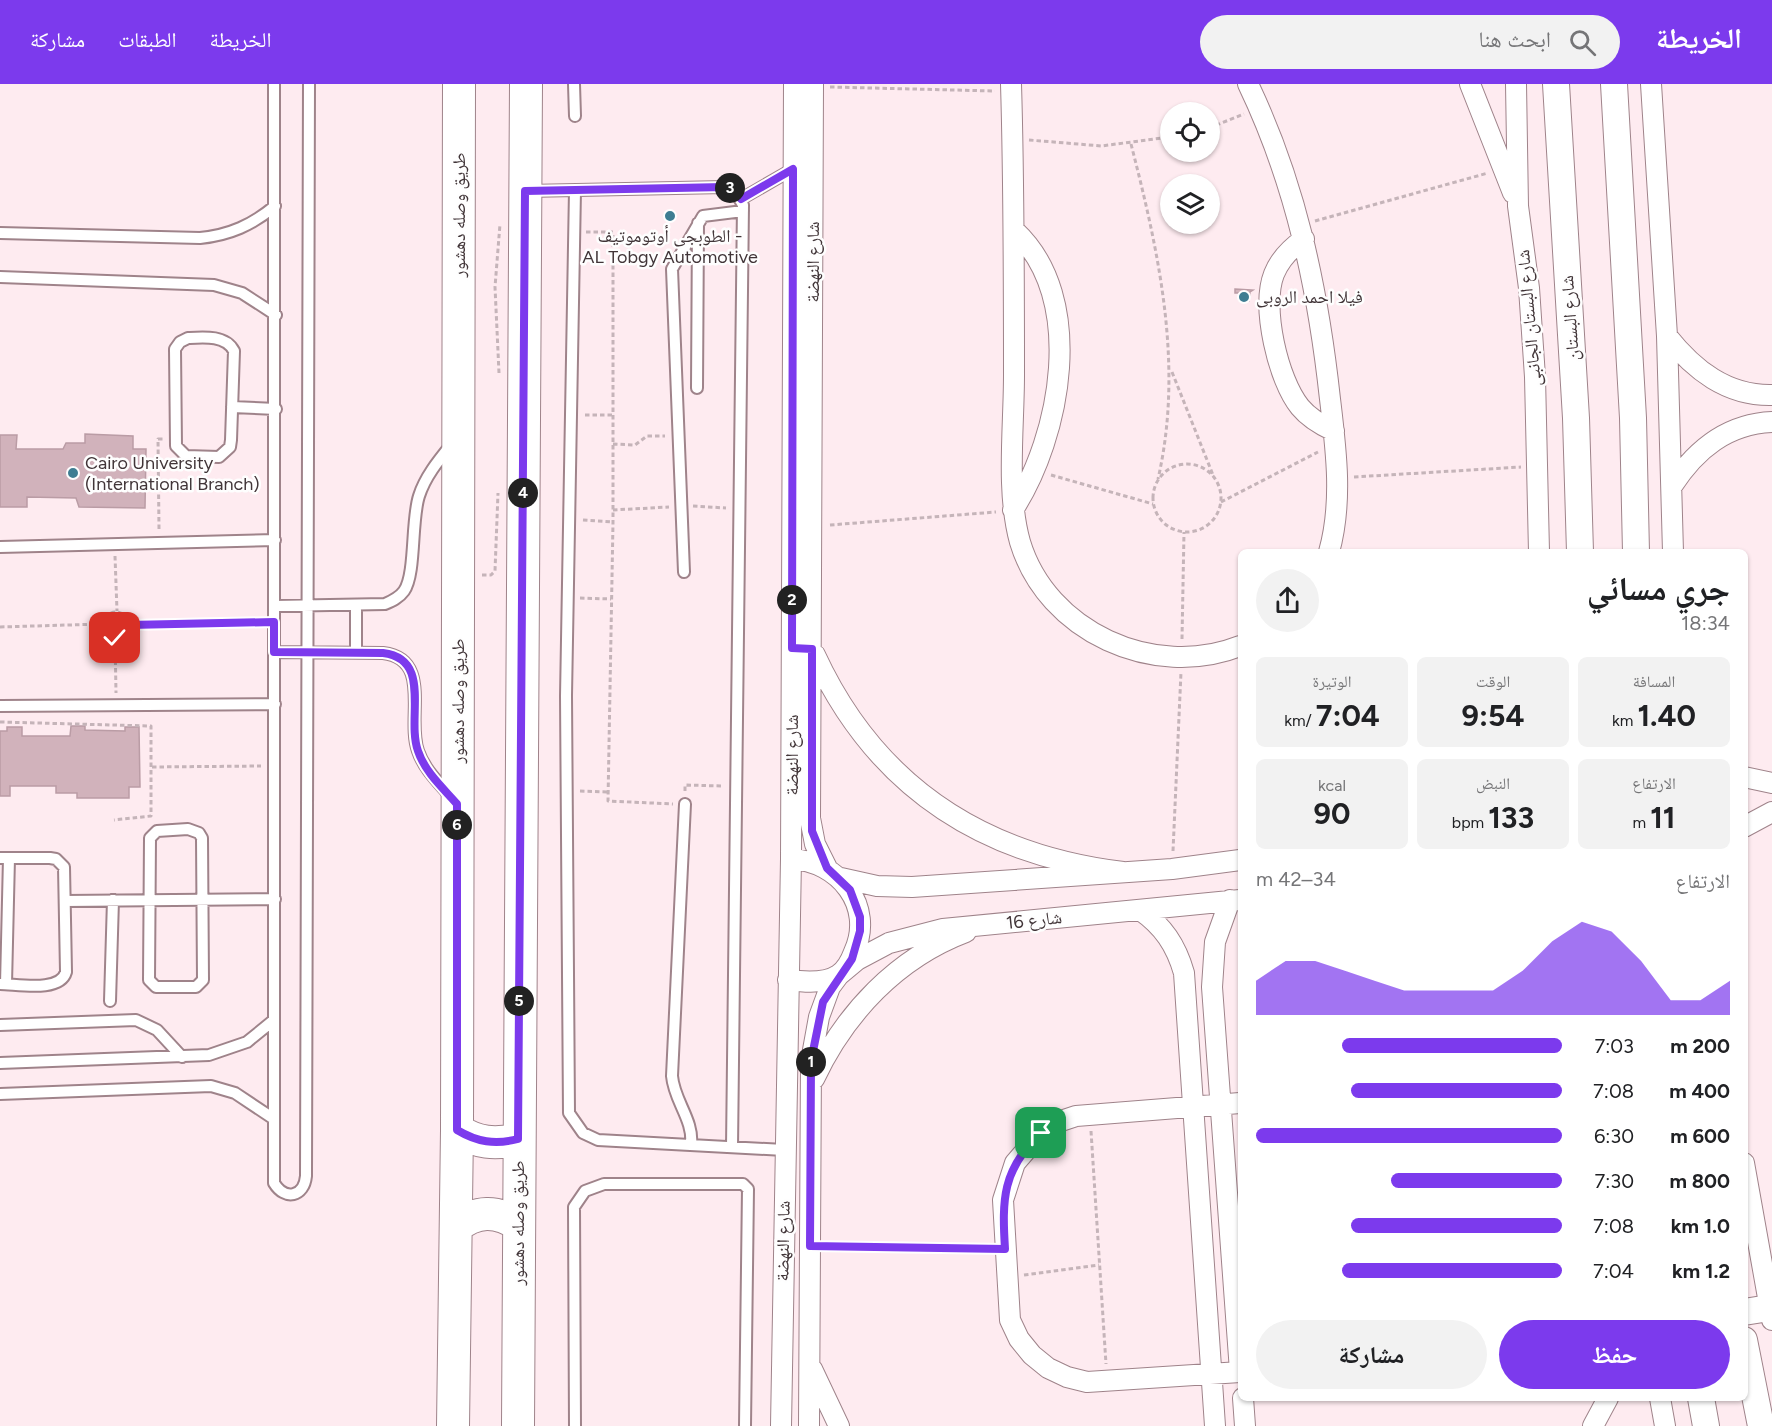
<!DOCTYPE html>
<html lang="ar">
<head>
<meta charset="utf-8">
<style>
	:root { --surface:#fff; --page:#f2f2f2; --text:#202124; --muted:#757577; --accent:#7c3aed }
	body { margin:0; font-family:Figtree,"Noto Naskh Arabic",sans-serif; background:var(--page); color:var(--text); direction:rtl; height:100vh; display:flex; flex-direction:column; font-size:22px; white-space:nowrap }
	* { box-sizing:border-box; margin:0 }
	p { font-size:20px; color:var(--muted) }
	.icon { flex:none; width:33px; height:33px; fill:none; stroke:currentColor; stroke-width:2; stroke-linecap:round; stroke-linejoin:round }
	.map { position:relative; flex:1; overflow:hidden; direction:ltr }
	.panel { position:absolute; left:1238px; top:465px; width:510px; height:852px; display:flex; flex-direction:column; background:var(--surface); border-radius:9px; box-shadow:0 2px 4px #0004; direction:rtl }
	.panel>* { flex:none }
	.tools { position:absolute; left:1160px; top:18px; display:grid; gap:12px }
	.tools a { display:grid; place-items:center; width:60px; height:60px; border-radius:50%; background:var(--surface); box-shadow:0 2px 4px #0004; font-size:30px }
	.pin { position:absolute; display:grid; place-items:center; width:51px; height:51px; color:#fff; margin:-26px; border-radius:12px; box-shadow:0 3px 9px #0006 }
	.km { position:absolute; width:30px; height:30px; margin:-15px; border-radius:50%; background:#222; color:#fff; font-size:16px; line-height:30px; text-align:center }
	.round { display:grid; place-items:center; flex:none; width:63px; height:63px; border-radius:32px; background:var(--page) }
	.headline { display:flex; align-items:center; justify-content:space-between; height:102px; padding:0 18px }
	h1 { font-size:33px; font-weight:700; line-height:45px }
	.figures { display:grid; grid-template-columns:repeat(3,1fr); gap:9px; height:102px; padding:6px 18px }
	.figures div { display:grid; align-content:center; border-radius:9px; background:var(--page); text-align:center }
	.figures b { font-size:30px; font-weight:700 }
	.figures small { font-size:16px; font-weight:400 }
	.figures p { font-size:16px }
	.chart { height:168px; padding:12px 18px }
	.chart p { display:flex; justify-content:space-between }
	.chart svg { width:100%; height:108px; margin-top:6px; fill:var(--accent); opacity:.7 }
	.cta { display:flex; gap:12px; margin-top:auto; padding:12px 18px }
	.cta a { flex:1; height:69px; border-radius:36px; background:var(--accent); color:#fff; font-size:24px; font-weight:700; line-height:69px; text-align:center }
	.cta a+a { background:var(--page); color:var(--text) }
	ul { padding:0 18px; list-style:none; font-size:20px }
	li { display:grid; grid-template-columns:96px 72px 1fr; align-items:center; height:45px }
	li i { height:15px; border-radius:8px; background:var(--accent) }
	header { display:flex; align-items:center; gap:36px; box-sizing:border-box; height:84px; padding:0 30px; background:var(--accent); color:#fff }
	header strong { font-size:28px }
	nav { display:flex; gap:33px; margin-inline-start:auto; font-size:21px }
	.search { width:420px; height:54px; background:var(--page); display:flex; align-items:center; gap:15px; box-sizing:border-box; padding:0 21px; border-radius:33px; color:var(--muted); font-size:22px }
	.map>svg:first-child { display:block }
	.building { fill:#d1b2bb; stroke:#ba9ca5; stroke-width:1.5 }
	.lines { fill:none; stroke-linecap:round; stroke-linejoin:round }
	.service-casing { stroke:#9f838a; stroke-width:14 }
	.minor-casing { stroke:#9f838a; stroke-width:22 }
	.tertiary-casing { stroke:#9f838a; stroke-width:28 }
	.primary-casing { stroke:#9f838a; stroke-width:34 }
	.path { stroke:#c5b4b9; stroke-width:3; stroke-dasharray:4.5 3; stroke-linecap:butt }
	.service { stroke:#fff; stroke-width:10 }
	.minor { stroke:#fff; stroke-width:20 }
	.tertiary { stroke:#fff; stroke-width:26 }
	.primary { stroke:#fff; stroke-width:32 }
	.route-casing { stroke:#fff; stroke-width:12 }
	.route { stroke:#7c3aed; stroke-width:8 }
	.poi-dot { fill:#3e7d92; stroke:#fefefe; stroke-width:2 }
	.labels { text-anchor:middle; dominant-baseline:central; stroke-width:5; stroke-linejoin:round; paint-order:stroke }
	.street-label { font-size:18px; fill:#413538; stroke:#fefefe }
	.poi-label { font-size:18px; fill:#413538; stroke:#fefefe; text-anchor:start }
</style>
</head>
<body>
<header>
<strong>الخريطة</strong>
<div class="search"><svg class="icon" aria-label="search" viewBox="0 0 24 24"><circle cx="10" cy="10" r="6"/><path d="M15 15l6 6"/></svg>ابحث هنا</div>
<nav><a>الخريطة</a><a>الطبقات</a><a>مشاركة</a></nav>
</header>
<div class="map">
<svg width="1772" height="1342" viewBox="0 0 1772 1342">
	<rect width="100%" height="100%" fill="#feebf0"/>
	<path class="building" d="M1235 205 1253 206 1250 208 1249 217 1239 216 1240 209H1235Z
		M85 350 133 352V365H146L145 424 79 423 76 414 27 413V423H0V351H17L16 365H63L66 359H85Z
		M71 642H85V646L125 647V643H139L140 703H129V714H77V709H56V702H10V712H0V647H7V643H22V652H70Z"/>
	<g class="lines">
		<defs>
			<path id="service" d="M274 0V1099C285 1117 304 1113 306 1092L309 0
				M574 0 575 32
				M575 106 566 612 569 1029 583 1049 598 1056 784 1066
				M527 107 725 103 736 109 743 121 732 1063
				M741 115 793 85
				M0 149 200 154C230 151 252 141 275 122
				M0 193 214 201 242 209 276 231
				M188 254C204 253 226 251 234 267L231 356 230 363 219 373 186 372 176 362 175 265 180 258Z
				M697 304 698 139
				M232 323 276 325
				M0 463 275 456
				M684 488 672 185 703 132 743 127
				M356 521V568
				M275 522 385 520C392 517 399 514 404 507 416 490 411 436 419 412 425 393 438 377 451 361
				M274 568 383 569C433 575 406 634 418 667 424 685 439 699 451 713
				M0 622 275 620
				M685 720 672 992C674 1017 694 1036 691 1061
				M188 745 199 749 202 754 203 896 196 903H156L149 896 150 754 157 747Z
				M0 774H50L56 775 64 783 66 888C60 909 17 900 0 900
				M65 817 275 815
				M6 900 9 774
				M110 917 113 816
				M0 941 136 936 157 946 182 973
				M0 979 209 971 247 958 274 936
				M0 1010 211 1002 235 1009 274 1035
				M575 1342 574 1123 585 1107 604 1100H743L748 1105 745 1342"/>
			<path id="minor" d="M813 0 810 734 815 760 827 784
				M1011 0C1014 97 1014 194 1014 291 1014 344 1006 408 1020 458 1047 548 1154 596 1240 562
				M1248 0C1296 100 1318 205 1330 315 1336 365 1343 418 1329 468
				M1470 0 1513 109
				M1516 0 1518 122 1529 204 1535 293 1539 468
				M1651 0 1667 252 1673 468
				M1304 155C1291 164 1280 175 1274 190 1261 223 1278 296 1300 323 1309 334 1321 341 1334 347
				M1667 252C1694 286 1727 312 1772 311
				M1672 402C1696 365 1727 340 1772 338
				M1013 426C1061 352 1087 214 1015 147
				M815 571C876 703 982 771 1123 788
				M1744 693 1772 699
				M1744 743 1772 728
				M841 794 877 802 912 803 1172 785 1240 776
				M1230 816 1215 858 1212 903 1240 1287
				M1140 826C1163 842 1176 861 1184 889L1215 1342
				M788 896C804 898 825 900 838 891 846 886 851 876 854 868 875 822 839 777 791 775
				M814 995C845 929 897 874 966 848
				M1240 1019 1076 1032 1058 1038 1041 1049 1015 1079 1003 1116 1010 1236 1019 1255 1032 1271 1048 1284 1067 1293 1087 1298 1240 1288
				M1744 1079 1772 1236
				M812 1285 839 1342
				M1243 1314 1245 1342
				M1660 1314 1665 1342
				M781 1342 791 775 794 0
				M809 1342 811 977 819 933 830 903 839 891 857 876 889 859 943 845 1240 816
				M1593 1342 1608 1314"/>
			<path id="tertiary" d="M1556 0 1576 334 1580 468
				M1614 0 1633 334 1636 468
				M1744 1228 1769 1224
				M1744 1256 1761 1342
				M1701 1314 1706 1342"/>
			<path id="primary" d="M457 1046C477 1059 495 1061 518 1055
				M456 1143C476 1126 497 1126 519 1141
				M453 1342 457 1046 459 0
				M518 1342 526 0"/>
		</defs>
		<use href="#service" class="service-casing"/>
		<use href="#minor" class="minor-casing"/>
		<use href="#tertiary" class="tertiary-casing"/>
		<use href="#primary" class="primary-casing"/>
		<path class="path" d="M830 3 995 7
			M1209 44 1244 30
			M1029 56 1101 62 1170 53
			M1131 60C1159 169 1184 282 1158 395
			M1315 137 1488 89
			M586 148H613V438L608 717 673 720
			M1172 288 1213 391
			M499 289 495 203 500 140
			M585 331H612
			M613 360 635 361 647 352H665
			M1153 414a34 34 0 1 1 68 0a34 34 0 1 1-68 0Z
			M1051 391 1153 420
			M1354 393 1521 383
			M1221 418 1318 368
			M693 422 726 424
			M613 426 669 423
			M583 436 612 438
			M830 441 996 428
			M159 445 158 355H163
			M115 472 117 527
			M482 491H491L495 487 498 409
			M580 514 611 515
			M103 541a13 13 0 1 1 26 0a13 13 0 1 1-26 0Z
			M129 541 262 539
			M0 543 102 540
			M115 554 116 609
			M1182 555 1184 448
			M0 638 151 642V732L114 736
			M152 683 261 682
			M580 707 607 708
			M685 707V701L723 702
			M1173 767 1181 588
			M1091 1047 1106 1280
			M827 1162 988 1165
			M1024 1191 1099 1181"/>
		<use href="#service" class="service"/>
		<use href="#minor" class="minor"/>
		<use href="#tertiary" class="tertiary"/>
		<use href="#primary" class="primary"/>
	</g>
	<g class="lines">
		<defs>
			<path id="route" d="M115 554 125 550 129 541 274 538V568L383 569C433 575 406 634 418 667 425 688 443 704 457 720V1046C477 1058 495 1061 518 1055L525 107 725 103 736 109 741 115 793 85 792 564 812 565V747L827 784 850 806 860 833V847L852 875 823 918 811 977 810 1162 1005 1165C1002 1116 1002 1085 1041 1049"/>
		</defs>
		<use href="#route" class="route-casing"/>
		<use href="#route" class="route"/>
	</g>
	<g class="poi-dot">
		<circle cx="670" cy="132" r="6"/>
		<circle cx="1244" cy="213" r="6"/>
		<circle cx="73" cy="389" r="6"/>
	</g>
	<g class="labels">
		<g class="street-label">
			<text transform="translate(459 131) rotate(-90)">طريق وصله دهشور</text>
			<text transform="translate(813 178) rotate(-90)">شارع النهضة</text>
			<text transform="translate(1529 234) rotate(-95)">شارع البستان الجانبى</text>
			<text transform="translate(1570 234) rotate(-94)">شارع البستان</text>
			<text transform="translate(458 617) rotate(-90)">طريق وصله دهشور</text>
			<text transform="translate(792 671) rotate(-90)">شارع النهضة</text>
			<text transform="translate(1034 836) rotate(-6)">شارع 16</text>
			<text transform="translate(518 1139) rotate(-90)">طريق وصله دهشور</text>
			<text transform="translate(783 1157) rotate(-89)">شارع النهضة</text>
		</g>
		<g class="poi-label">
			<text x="670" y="152" text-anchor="middle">الطوبجى أوتوموتيف -<tspan x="670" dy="21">AL Tobgy Automotive</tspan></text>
			<text x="1256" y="213">فيلا احمد الروبى</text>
			<text x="85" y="379">Cairo University<tspan x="85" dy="21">(International Branch)</tspan></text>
		</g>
	</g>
</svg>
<div class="tools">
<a><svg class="icon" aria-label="locate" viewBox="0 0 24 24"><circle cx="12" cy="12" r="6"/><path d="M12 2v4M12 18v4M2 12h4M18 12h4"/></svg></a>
<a><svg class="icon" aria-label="layers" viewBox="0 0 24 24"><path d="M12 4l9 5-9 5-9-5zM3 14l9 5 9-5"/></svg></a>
</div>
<div class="pin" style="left:1041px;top:1049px;background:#1e9e55"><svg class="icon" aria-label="arrive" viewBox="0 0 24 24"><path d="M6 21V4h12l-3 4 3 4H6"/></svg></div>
<div class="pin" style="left:115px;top:554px;background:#d93025"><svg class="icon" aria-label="check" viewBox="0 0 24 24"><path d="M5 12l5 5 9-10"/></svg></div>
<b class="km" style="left:811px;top:978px">1</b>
<b class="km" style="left:792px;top:516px">2</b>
<b class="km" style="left:730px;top:104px">3</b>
<b class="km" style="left:523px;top:409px">4</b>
<b class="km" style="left:519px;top:917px">5</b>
<b class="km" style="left:457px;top:741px">6</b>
<section class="panel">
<div class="headline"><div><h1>جري مسائي</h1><p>18:34</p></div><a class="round"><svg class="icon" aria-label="share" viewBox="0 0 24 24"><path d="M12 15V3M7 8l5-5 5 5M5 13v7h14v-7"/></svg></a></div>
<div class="figures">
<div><p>المسافة</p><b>1.40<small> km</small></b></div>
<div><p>الوقت</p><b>9:54</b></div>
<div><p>الوتيرة</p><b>7:04<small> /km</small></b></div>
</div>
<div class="figures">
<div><p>الارتفاع</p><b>11<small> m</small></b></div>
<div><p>النبض</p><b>133<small> bpm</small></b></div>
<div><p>kcal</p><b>90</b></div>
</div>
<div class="chart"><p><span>الارتفاع</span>34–42 m</p>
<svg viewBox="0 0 160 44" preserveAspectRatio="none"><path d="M0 44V30L10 22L20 22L30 26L40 30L50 34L60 34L70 34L80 34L90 26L100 14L110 6L120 10L130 22L140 38L150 38L160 30V44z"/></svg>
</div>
<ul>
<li><b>200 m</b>7:03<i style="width:72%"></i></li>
<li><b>400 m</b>7:08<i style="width:69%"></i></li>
<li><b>600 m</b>6:30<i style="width:100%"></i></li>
<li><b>800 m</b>7:30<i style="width:56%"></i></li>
<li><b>1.0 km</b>7:08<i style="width:69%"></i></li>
<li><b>1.2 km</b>7:04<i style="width:72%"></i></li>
</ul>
<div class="cta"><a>حفظ</a><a>مشاركة</a></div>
</section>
</div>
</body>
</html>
